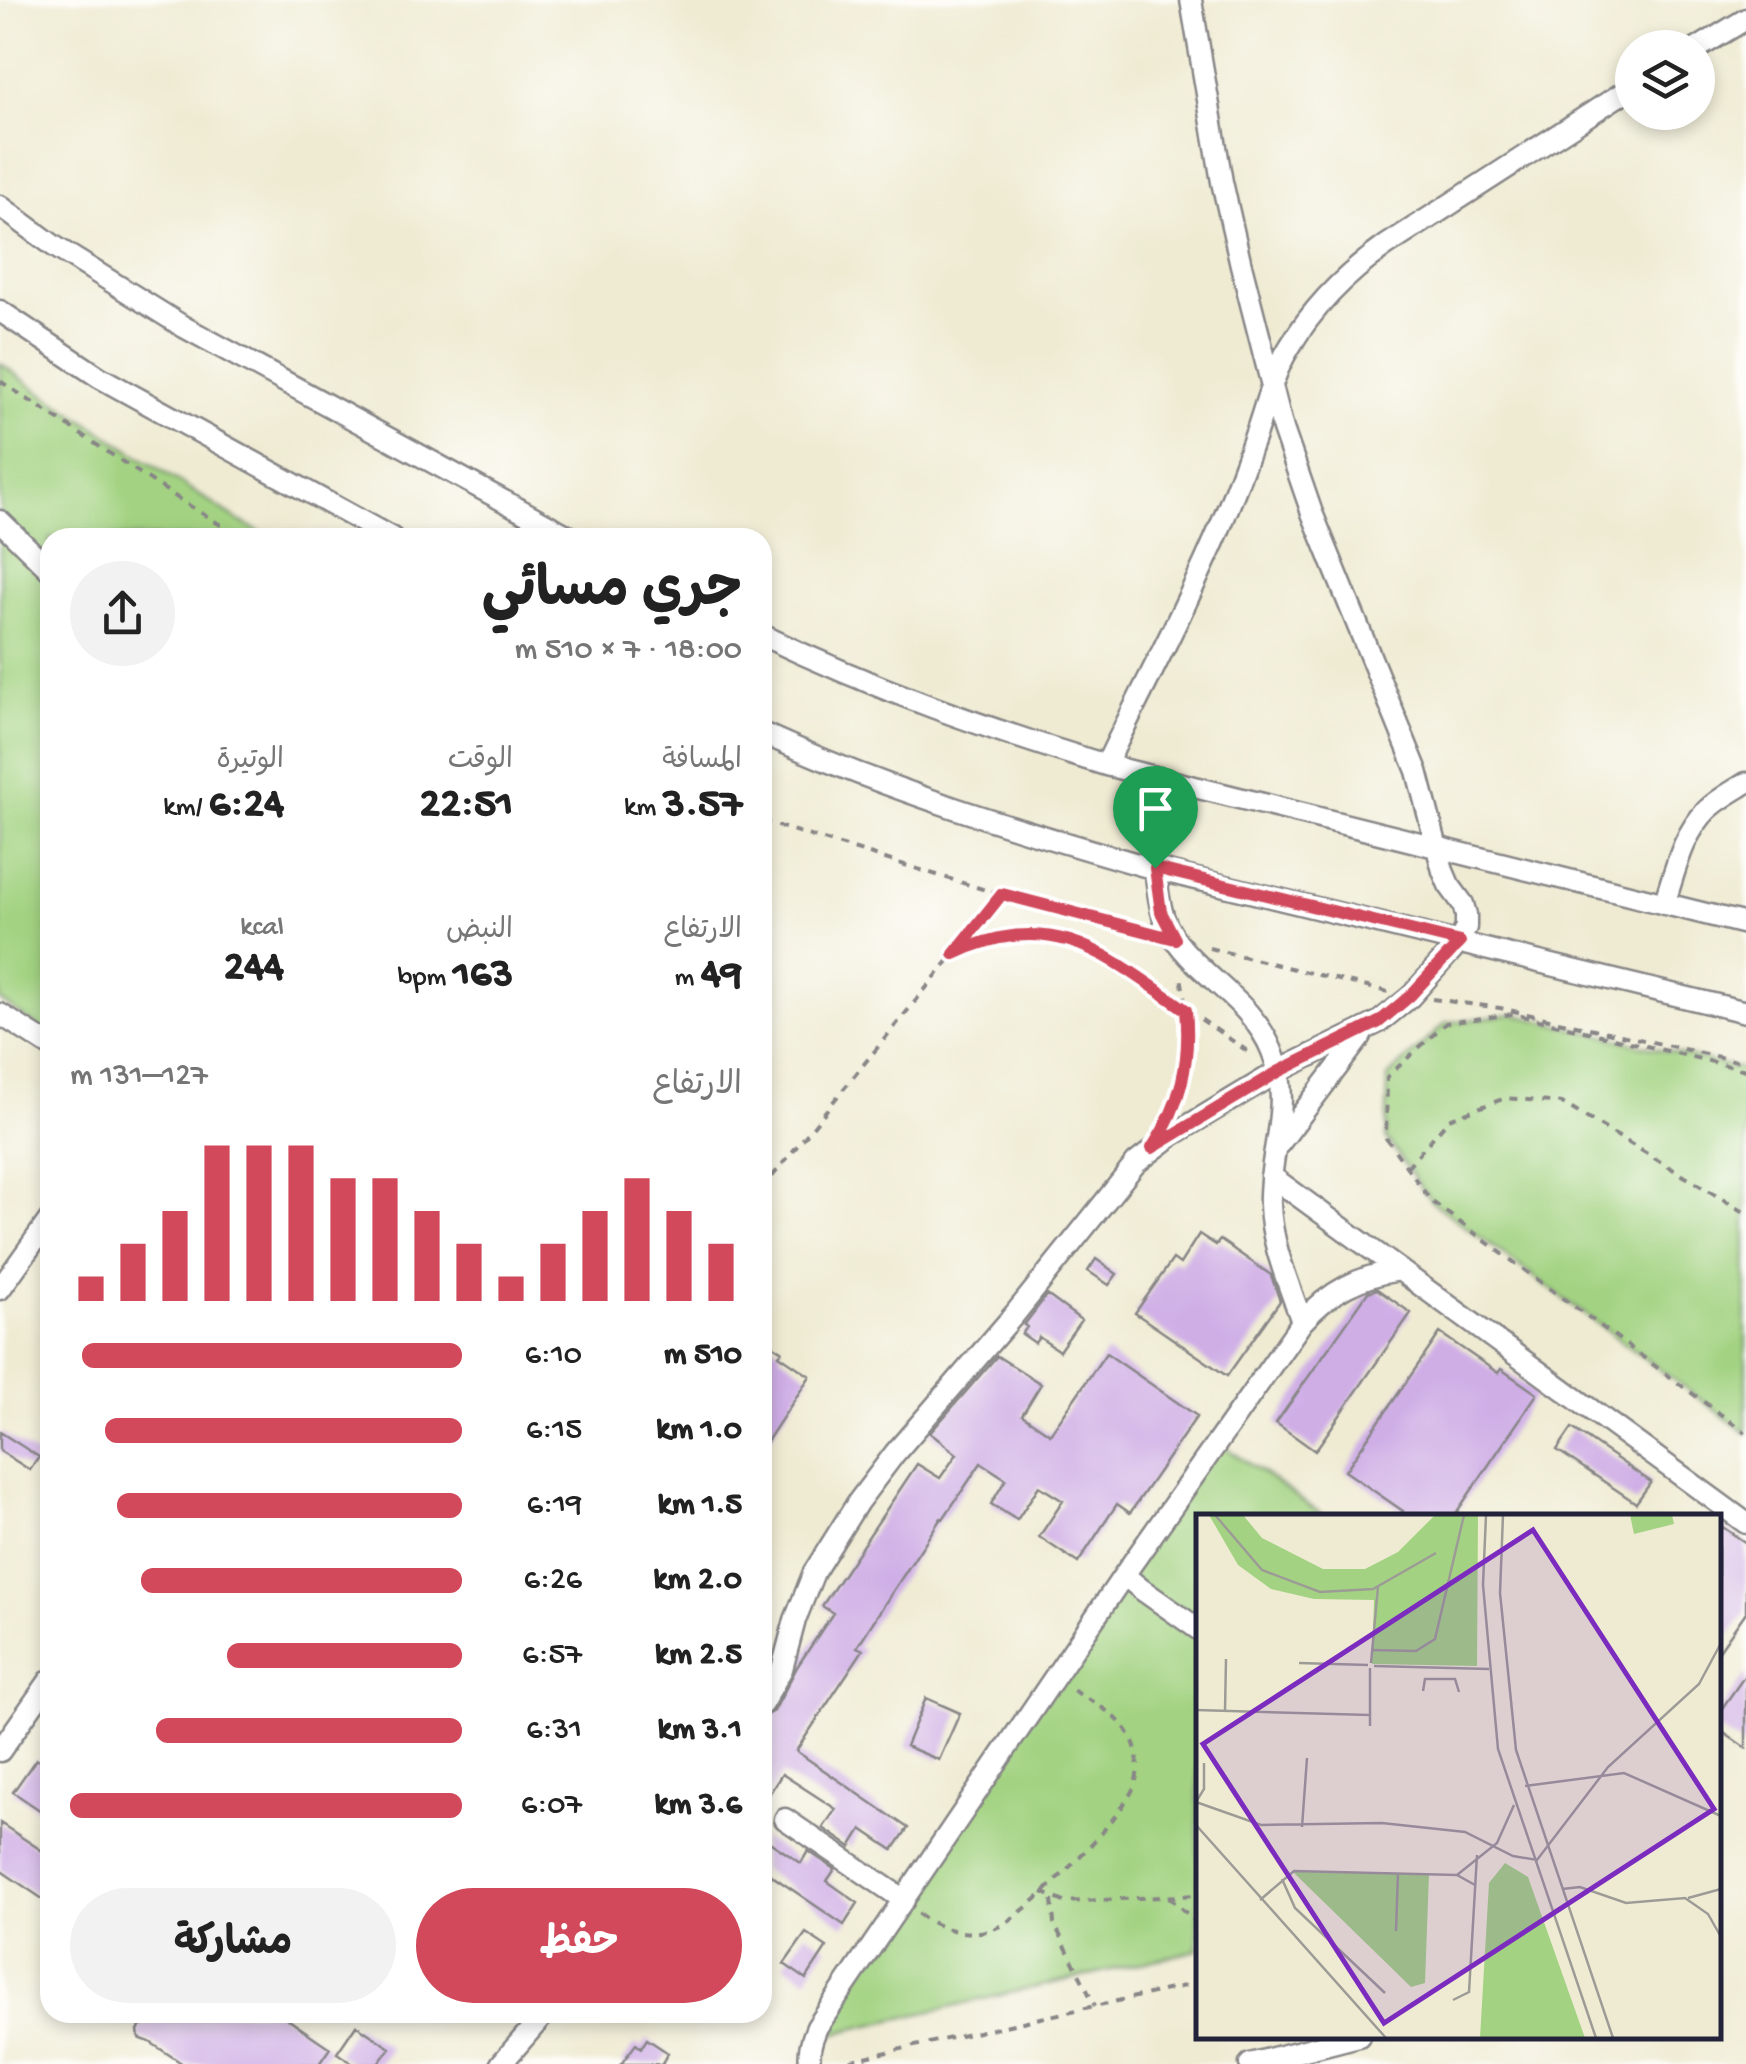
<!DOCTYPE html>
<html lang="ar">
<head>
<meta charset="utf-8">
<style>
	:root { --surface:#fff; --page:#f2f2f2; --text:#222; --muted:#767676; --accent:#d1495b }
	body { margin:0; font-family:"Gochi Hand","Playpen Sans Arabic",sans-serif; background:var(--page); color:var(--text); direction:rtl; height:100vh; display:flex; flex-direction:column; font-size:38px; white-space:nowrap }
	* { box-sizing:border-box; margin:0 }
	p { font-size:32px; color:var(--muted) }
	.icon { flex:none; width:55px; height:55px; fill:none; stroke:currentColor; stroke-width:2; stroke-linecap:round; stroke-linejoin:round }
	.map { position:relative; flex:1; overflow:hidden; direction:ltr }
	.panel { position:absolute; left:40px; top:528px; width:732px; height:1495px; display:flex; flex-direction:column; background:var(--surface); border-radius:30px; box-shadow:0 5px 15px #0003; direction:rtl }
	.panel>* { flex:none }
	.buttons { position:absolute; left:1615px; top:30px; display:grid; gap:20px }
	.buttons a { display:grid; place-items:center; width:100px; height:100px; border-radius:50%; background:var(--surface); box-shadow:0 5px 15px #0003; font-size:50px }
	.pin { position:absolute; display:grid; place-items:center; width:85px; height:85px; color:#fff; margin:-102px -42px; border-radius:50% 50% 50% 0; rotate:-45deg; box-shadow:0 0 10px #0007 }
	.pin .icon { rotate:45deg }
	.round { display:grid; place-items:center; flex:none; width:105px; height:105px; border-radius:52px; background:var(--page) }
	.head { display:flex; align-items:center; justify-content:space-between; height:170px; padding:0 30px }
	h1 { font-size:55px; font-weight:700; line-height:75px }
	.figures { display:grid; grid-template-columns:repeat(3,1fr); gap:15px; height:170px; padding:10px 30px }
	.figures div { display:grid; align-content:center }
	.figures b { font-size:42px; font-weight:700 }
	.figures small { font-size:28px; font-weight:400 }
	.figures p { font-size:28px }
	.chart { height:280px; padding:20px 30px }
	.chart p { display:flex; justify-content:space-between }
	.chart svg { width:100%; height:180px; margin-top:10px; stroke:var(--accent); stroke-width:6 }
	.button { display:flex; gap:20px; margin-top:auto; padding:20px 30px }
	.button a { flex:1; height:115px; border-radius:60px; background:var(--accent); color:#fff; font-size:40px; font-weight:700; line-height:115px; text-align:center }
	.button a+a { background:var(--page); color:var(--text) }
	ul { padding:0 30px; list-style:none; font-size:32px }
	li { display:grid; grid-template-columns:160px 120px 1fr; align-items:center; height:75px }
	li i { height:25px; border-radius:12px; background:var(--accent) }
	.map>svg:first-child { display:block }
	.green { fill:#a3d382; stroke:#627a5e; stroke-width:2.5 }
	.building { fill:#cfaee6 }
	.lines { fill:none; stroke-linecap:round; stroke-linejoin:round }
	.minor-casing { stroke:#888687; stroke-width:25 }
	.path { stroke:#888687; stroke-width:4; stroke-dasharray:8 8; stroke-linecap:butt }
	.minor { stroke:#fff; stroke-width:20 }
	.route-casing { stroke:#fff; stroke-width:20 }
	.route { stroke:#d1495b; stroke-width:12 }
	.inset-road { fill:none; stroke:#9d9b96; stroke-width:2.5 }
	.view { fill:#7b2cbf; fill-opacity:0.15; stroke:#7b2cbf; stroke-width:5 }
	.inset-edge { fill:none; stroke:#22223b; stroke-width:5 }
</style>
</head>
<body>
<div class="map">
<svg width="1746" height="2064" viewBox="0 0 1746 2064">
	<rect width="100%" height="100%" fill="#fdfcf7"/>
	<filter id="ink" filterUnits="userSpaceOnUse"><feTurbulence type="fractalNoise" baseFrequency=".01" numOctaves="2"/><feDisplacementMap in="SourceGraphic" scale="20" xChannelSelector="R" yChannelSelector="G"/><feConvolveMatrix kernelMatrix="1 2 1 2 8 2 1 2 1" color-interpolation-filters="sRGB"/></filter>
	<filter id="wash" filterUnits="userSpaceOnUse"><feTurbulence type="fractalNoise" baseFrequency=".0048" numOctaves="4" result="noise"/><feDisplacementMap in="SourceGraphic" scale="40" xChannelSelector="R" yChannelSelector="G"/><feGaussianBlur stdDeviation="2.25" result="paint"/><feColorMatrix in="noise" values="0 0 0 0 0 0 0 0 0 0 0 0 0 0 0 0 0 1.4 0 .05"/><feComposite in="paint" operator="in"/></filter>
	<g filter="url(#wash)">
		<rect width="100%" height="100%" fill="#efebd3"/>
		<path class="green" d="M0 363 33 387 236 519 269 537 50 538V1035L0 1000Z
			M1513 1014 1746 1070V1433L1431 1201 1386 1138 1388 1077 1446 1023Z
			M1218 1442 1324 1516H1198V1950L814 2038Z"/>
		<g id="blocks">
			<path class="building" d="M1199 1234 1216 1245 1220 1240 1271 1275 1280 1301 1227 1376 1135 1313 1173 1259 1180 1264Z
				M1096 1259 1117 1274 1109 1285 1088 1271Z
				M1377 1289 1411 1313 1315 1451 1276 1423 1368 1292Z
				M1047 1295 1081 1320 1059 1351 1039 1337 1035 1343 1022 1334 1027 1327 1024 1325Z
				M1440 1333 1498 1373 1501 1369 1537 1394 1454 1516H1399L1403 1511 1345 1471Z
				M762 1338 782 1351 779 1355 810 1376 762 1449Z
				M1106 1353 1197 1416 1130 1513 1117 1504 1078 1563 1039 1537 1063 1501 1039 1486 1017 1520 991 1504 1006 1479 981 1463 943 1519 941 1518 882 1608 857 1647 863 1650 796 1751 908 1828 893 1850 862 1829 851 1847 823 1828 836 1809 782 1774 762 1805V1718L774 1711 797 1667 833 1613 822 1606 917 1464 940 1478 957 1454 930 1433 997 1356 1041 1384 1022 1415 1050 1434Z
				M1572 1428 1651 1482 1636 1503 1557 1450Z
				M0 1432 39 1457 30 1470 0 1451Z
				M1718 1524 1746 1543V1612L1718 1652Z
				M1746 1674V1748L1718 1729V1714Z
				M926 1698 960 1713 939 1760 906 1746Z
				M36 1759 50 1768V1817L13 1792Z
				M0 1823 50 1856V1904L0 1870Z
				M762 1837 801 1863 808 1851 835 1869 827 1881 858 1903 844 1925 762 1869Z
				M806 1933 827 1947 806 1979 784 1964Z
				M152 2012H277L330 2048 319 2064H183L150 2042 139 2038 138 2030 141 2026 155 2020Z
				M356 2025 390 2048 378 2064H353L337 2053Z
				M647 2039 668 2053 662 2063 664 2064H621L636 2044 641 2048Z"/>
		</g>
	</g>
	<g filter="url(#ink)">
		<use href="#blocks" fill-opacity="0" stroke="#888687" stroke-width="2.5"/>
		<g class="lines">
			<defs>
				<path id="minor" d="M1698 48 1746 19
					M0 206 54 246 184 327 572 538
					M0 311 99 377 392 538
					M0 521 50 570
					M762 635C874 689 988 729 1106 765L1746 924
					M762 733C889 791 1021 831 1155 869L1746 1012
					M1106 765C1144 685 1187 607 1221 525 1234 495 1245 464 1256 433 1266 404 1273 374 1289 348 1314 305 1347 273 1387 245L1632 87
					M1155 869C1158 889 1159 910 1168 928 1194 975 1251 998 1272 1051 1294 1104 1268 1152 1270 1204 1271 1245 1289 1284 1302 1322
					M1664 904C1675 872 1682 835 1707 810 1718 799 1732 792 1746 783
					M0 1014 50 1046
					M1279 1144 1361 1036
					M1271 1176 1746 1523
					M0 1289 50 1219
					M1124 1575 1141 1589 1198 1629
					M762 1704 782 1669 795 1620 814 1572 858 1502 895 1453 1014 1315 1136 1163 1171 1136 1277 1072 1379 1022 1410 997 1460 941 1466 927V915L1463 904 1449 885 1443 871 1417 771 1312 513 1283 429 1241 265 1222 182 1191 0
					M0 1751 50 1680
					M785 1819 904 1900
					M501 2064 546 2012
					M810 2064C808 2050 812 2039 817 2027L1124 1575 1302 1322C1330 1291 1359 1276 1400 1270
					M1250 2064 1359 2036"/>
			</defs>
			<use href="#minor" class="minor-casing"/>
			<path class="path" d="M0 381 185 503 242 538
				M762 821 1002 895 1151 933
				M1209 948 1388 992
				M955 953C1040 913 1086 941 1156 989 1189 1011 1221 1033 1253 1055
				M1432 999 1500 1008 1746 1063
				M1746 1070 1513 1014 1446 1023 1387 1077 1386 1138 1431 1201 1746 1433
				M1172 1114C1191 1067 1189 1025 1181 976
				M1407 1167 1449 1119 1505 1098 1562 1103 1746 1213
				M762 1189 1002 895
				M1042 1892 1064 1902 1198 1895
				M1169 1897 1198 1924
				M1052 1900 1054 1923 1095 2006
				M918 1914C940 1930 972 1939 998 1927 1029 1913 1119 1821 1133 1789 1140 1774 1139 1752 1131 1737 1119 1714 1092 1702 1071 1689
				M834 2064 1198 1983"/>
			<use href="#minor" class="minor"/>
		</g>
	</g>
	<g class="lines" filter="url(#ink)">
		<defs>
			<path id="route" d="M1155 868 1460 942 1410 996 1379 1022 1278 1072 1152 1148C1181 1105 1191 1061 1186 1010 1107 955 1054 907 954 954L1002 894 1175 939 1161 912Z"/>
		</defs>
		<use href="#route" class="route-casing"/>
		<use href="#route" class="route"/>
	</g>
	<g transform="translate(1196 1514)">
		<rect width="525" height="525" fill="#efebd3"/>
		<path d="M13 1H47L66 24 127 55H169L202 38 239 1H282L281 152 176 150 178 86 118 85 75 75 42 51ZM434 1H476L478 10 438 20ZM309 349 332 363 389 524H284L293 369ZM96 357 233 360 229 469 215 473Z" fill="#a3d382"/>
		<path class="inset-road" d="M19 1 66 56 124 78 177 75 240 39M290 1 287 71 302 235 400 524M307 1 304 79 320 236 417 524M175 136 220 137 239 125 268 1M103 149 172 151M175 149 182 73M178 152 293 155M227 177 229 165H259L263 178M0 196 174 201M29 197 30 145M174 212V154M329 272 428 259 525 302M0 288 65 311 186 309 269 318 317 342 341 346 412 253 503 170 525 129M0 288 8 275V249M0 311 190 524M106 313 111 244M261 361 301 329 318 291M86 365 99 394 189 479M366 375 384 373 430 389 489 384 512 400 525 423M492 384 525 375M64 386 98 357 261 361 279 371M200 417 202 359M257 486 273 478 281 341"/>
		<path class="view" d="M337 16 518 295 188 509 7 230Z"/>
		<rect width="525" height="525" class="inset-edge"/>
	</g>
</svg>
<div class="buttons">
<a><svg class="icon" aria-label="layers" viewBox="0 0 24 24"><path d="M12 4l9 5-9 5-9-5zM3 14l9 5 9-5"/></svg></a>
</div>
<div class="pin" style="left:1155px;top:868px;background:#1e9e55"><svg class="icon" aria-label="arrive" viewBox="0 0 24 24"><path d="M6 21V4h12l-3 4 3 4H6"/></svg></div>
<section class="panel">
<div class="head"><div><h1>جري مسائي</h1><p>18:00 · 7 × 510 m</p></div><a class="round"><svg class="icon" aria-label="share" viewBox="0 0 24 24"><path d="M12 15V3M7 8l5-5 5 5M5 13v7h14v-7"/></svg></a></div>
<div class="figures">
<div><p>المسافة</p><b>3.57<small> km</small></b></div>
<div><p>الوقت</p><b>22:51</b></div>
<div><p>الوتيرة</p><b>6:24<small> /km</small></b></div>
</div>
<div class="figures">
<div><p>الارتفاع</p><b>49<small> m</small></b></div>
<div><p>النبض</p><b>163<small> bpm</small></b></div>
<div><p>kcal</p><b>244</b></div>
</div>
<div class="chart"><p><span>الارتفاع</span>127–131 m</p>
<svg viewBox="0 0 160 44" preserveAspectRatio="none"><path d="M5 44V38M15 44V30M25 44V22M35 44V6M45 44V6M55 44V6M65 44V14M75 44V14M85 44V22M95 44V30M105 44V38M115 44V30M125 44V22M135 44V14M145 44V22M155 44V30"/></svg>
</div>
<ul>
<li><b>510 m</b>6:10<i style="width:97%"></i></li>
<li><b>1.0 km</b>6:15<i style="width:91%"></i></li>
<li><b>1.5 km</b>6:19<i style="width:88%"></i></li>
<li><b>2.0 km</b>6:26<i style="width:82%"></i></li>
<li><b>2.5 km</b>6:57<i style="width:60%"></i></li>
<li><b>3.1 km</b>6:31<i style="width:78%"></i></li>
<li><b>3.6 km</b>6:07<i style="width:100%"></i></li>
</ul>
<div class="button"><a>حفظ</a><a>مشاركة</a></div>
</section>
</div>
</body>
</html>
